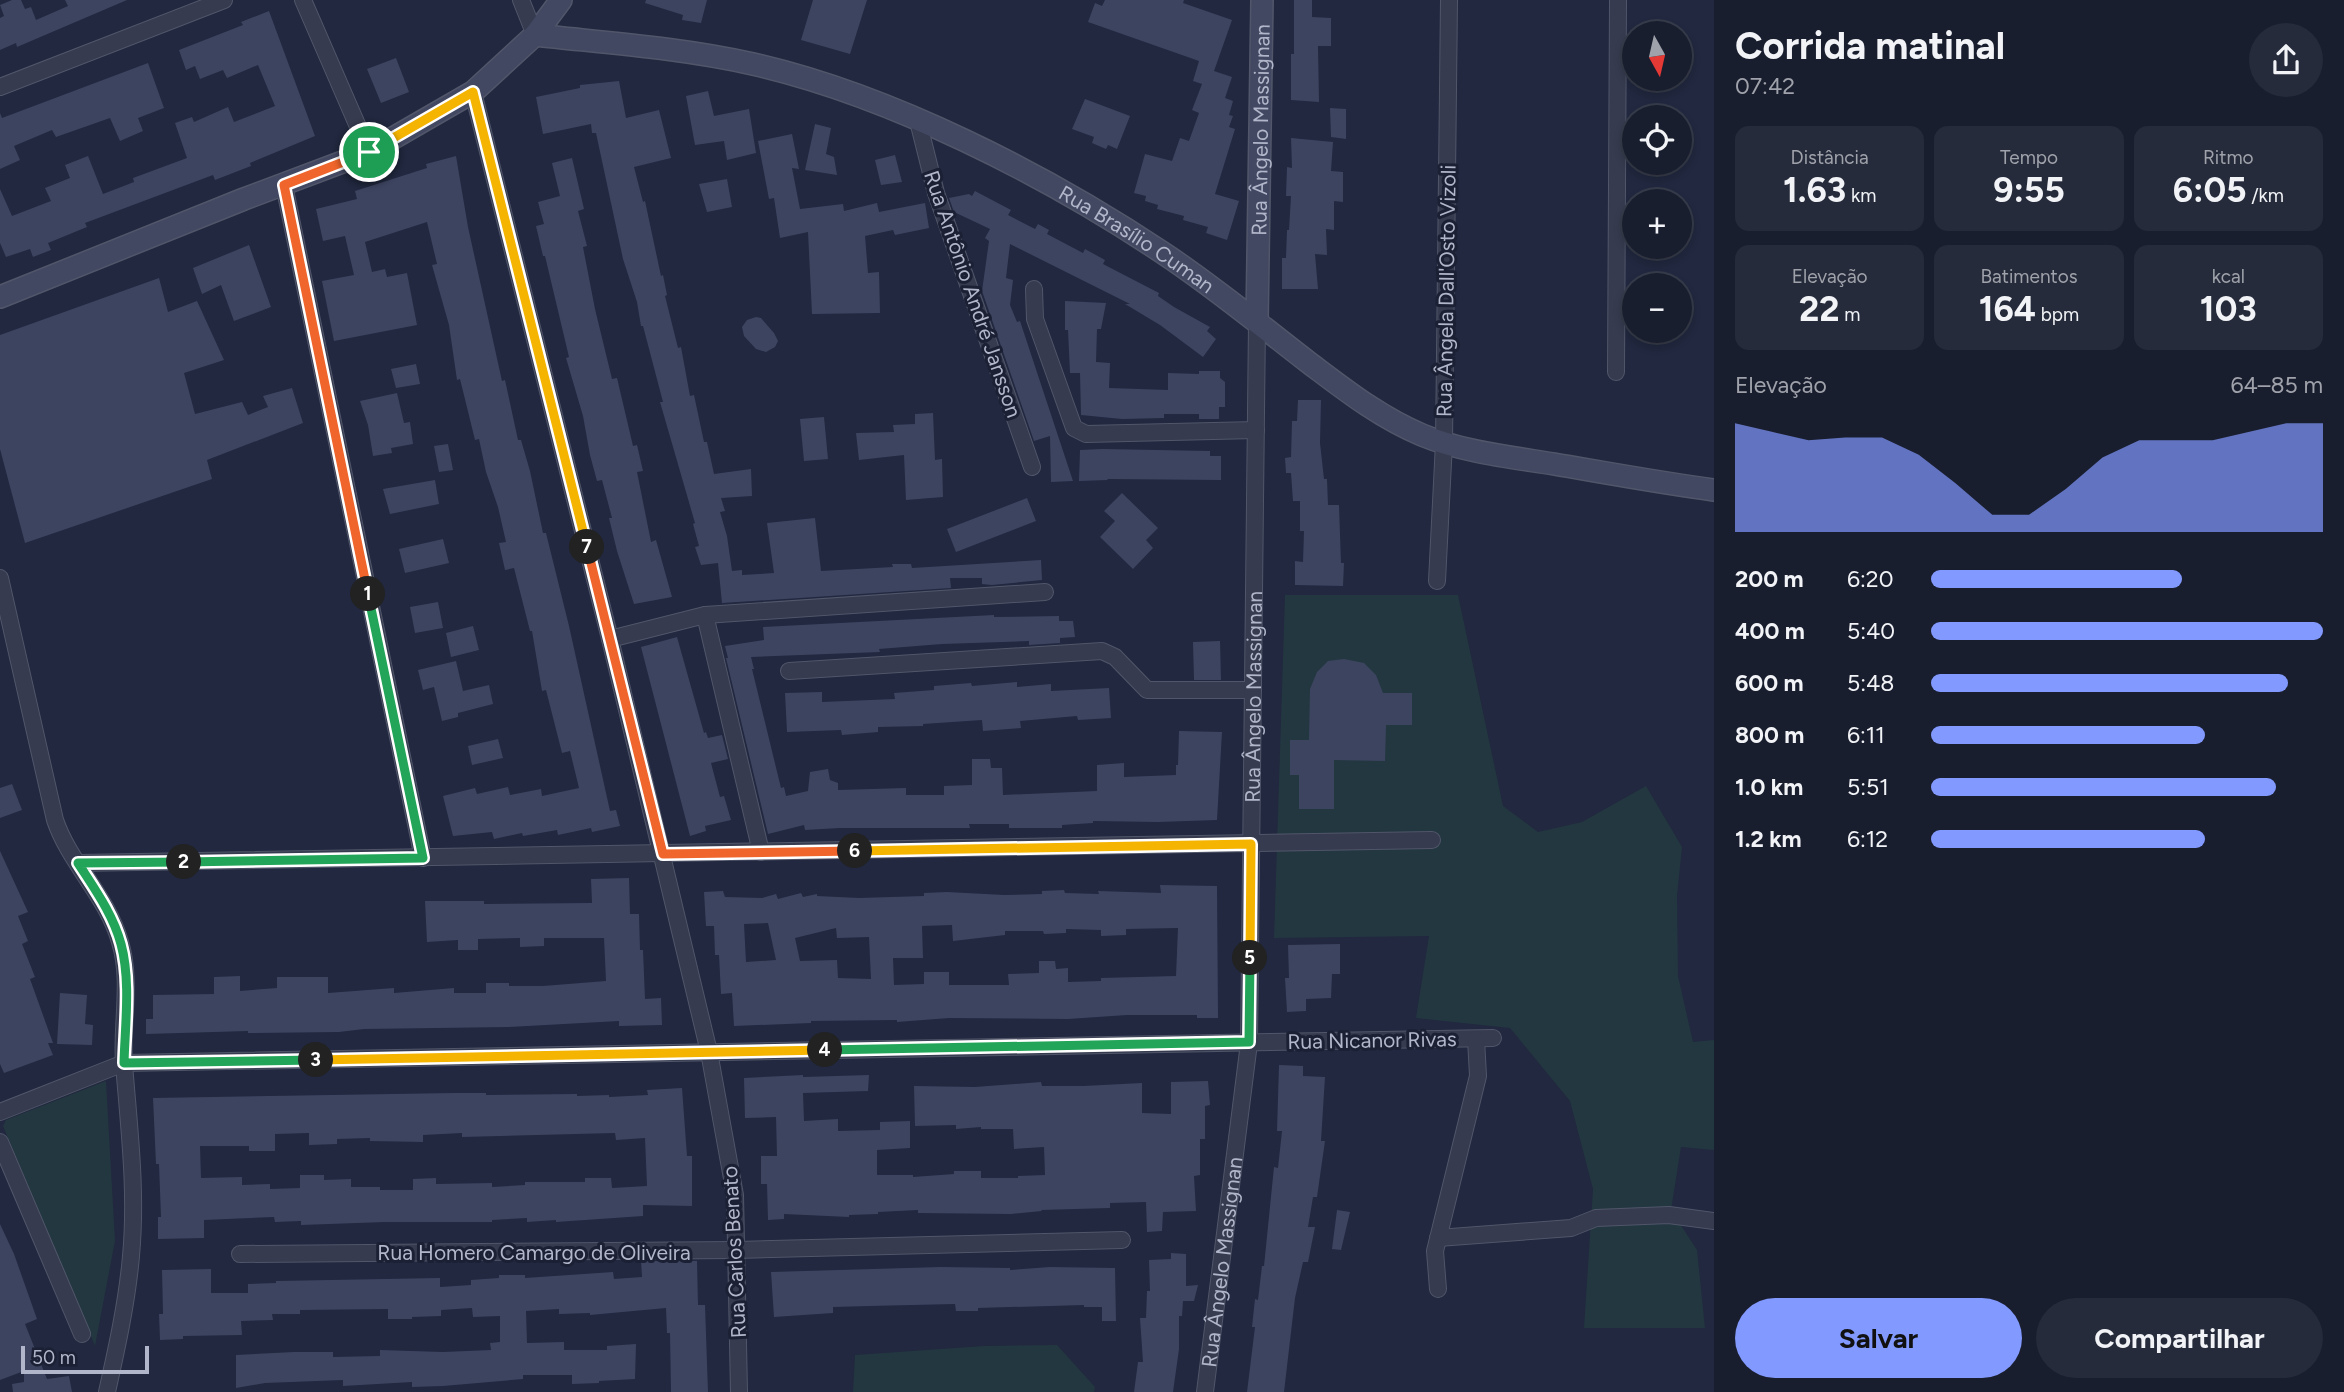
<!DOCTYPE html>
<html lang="pt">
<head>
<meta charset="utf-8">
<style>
	:root { --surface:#191e2f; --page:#262b3b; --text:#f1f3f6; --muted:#9fa2aa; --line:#373c4b; --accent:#8299ff }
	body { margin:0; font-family:Figtree,sans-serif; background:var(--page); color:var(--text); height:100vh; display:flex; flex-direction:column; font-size:26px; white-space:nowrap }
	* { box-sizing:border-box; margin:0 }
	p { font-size:23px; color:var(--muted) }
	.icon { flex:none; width:38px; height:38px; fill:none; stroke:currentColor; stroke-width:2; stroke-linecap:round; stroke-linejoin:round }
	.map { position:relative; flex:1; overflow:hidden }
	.side { display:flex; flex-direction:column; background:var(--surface); width:630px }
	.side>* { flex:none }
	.needle { width:46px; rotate:172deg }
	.controls { position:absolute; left:1622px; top:21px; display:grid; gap:14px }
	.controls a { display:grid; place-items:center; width:70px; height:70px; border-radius:50%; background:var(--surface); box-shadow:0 4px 10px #0003,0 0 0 2px var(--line); font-size:35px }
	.scale { position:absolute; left:21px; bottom:18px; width:128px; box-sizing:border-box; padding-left:7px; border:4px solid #b1b6ca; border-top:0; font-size:19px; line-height:24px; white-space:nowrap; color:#b1b6ca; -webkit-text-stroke:5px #1b2034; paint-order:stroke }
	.pin { position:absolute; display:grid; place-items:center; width:60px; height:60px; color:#fff; margin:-30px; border:4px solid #fff; border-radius:50%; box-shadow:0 2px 7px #0007 }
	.km { position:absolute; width:35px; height:35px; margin:-18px; border-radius:50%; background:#222; color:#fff; font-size:19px; line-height:35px; text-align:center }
	.round { display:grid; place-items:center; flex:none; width:74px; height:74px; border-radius:37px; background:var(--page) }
	.overview { display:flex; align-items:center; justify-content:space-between; height:119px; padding:0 21px }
	h1 { font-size:38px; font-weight:700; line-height:52px }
	.metrics { display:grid; grid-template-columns:repeat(3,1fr); gap:10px; height:119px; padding:7px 21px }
	.metrics div { display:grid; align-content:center; border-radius:14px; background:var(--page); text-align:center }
	.metrics b { font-size:35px; font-weight:700 }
	.metrics small { font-size:19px; font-weight:400 }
	.metrics p { font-size:19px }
	.chart { height:196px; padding:14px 21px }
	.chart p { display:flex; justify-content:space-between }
	.chart svg { width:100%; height:126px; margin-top:7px; fill:var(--accent); opacity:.7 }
	.cta { display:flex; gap:14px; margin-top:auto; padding:14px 21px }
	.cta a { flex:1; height:80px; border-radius:42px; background:var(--accent); color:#111; font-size:28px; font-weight:700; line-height:80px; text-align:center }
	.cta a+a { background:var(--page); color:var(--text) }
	ul { padding:0 21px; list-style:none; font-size:23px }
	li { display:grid; grid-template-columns:112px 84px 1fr; align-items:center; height:52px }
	li i { height:18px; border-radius:9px; background:var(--accent) }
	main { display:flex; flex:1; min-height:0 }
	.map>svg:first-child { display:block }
	.green { fill:#233740 }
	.building { fill:#3d4460; fill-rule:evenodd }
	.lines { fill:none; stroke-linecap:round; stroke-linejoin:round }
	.street-casing { stroke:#51566a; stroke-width:18 }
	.secondary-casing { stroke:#51566a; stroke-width:24 }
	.street { stroke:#363b4f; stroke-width:16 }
	.secondary { stroke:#434862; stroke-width:21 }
	.split-1-casing { stroke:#fff; stroke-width:14 }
	.split-2-casing { stroke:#fff; stroke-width:14 }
	.split-3-casing { stroke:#fff; stroke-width:14 }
	.split-4-casing { stroke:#fff; stroke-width:14 }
	.split-5-casing { stroke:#fff; stroke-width:14 }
	.split-6-casing { stroke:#fff; stroke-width:14 }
	.split-7-casing { stroke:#fff; stroke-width:14 }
	.split-8-casing { stroke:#fff; stroke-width:14 }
	.split-1 { stroke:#f0652b; stroke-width:9 }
	.split-2 { stroke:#22a559; stroke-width:9 }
	.split-3 { stroke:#22a559; stroke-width:9 }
	.split-4 { stroke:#f5b400; stroke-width:9 }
	.split-5 { stroke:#22a559; stroke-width:9 }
	.split-6 { stroke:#f5b400; stroke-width:9 }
	.split-7 { stroke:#f0652b; stroke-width:9 }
	.split-8 { stroke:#f5b400; stroke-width:9 }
	.labels { text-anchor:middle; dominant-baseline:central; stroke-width:6; stroke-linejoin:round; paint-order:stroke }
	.street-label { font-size:21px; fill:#b1b6ca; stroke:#1b2034 }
</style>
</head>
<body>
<main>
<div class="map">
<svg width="1714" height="1392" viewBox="0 0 1714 1392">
	<rect width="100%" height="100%" fill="#21283f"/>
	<path class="green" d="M1285 595H1458L1503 806 1538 832 1582 822 1646 786 1682 847 1677 896 1678 976 1693 1042 1714 1040V1150L1681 1147 1671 1210 1697 1250 1705 1328H1584L1593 1189 1570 1101 1510 1028 1416 1018 1429 936 1274 938Z
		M106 1081 115 1241 95 1346 3 1126 6 1120Z
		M1057 1345 1095 1387 1094 1392H853L855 1355 984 1346Z"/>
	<path class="building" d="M12 0H21L25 9 31 7 36 20 68 6 65 0H127L17 47 16 43 0 50V18L4 16 0 5Z
		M646 0H707L701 23 682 20 683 15 645 3Z
		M813 0H867L850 54 801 40Z
		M1105 0H1184L1183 3 1232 20 1214 71 1232 77 1225 98 1233 101 1229 115 1233 116 1229 127 1235 129 1215 194 1239 201 1227 240 1206 233 1208 227 1183 220 1184 216 1157 209 1158 205 1145 201 1146 196 1134 193 1145 154 1172 161 1180 138 1189 141 1199 113 1192 110 1202 84 1193 81 1199 61 1088 22 1095 3 1102 6Z
		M1294 0H1312V17L1331 18V46H1318L1319 102 1291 100V54H1294Z
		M269 11 315 136 250 163 251 166 215 180 213 175 85 223 87 227 48 243 51 250 33 257 30 249 6 257 0 243V189L12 216 51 201 45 188 70 178 65 165 88 156 103 194 134 182 133 178 187 158 175 123 192 117 194 122 228 107 234 122 275 106 258 65 227 78 223 70 200 79 195 66 186 70 179 50 243 25 241 22Z
		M396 58 409 92 381 103 367 69Z
		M148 63 164 108 138 118 143 131 120 141 110 118 56 137 52 130 14 146 20 160 0 169V113L2 118Z
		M619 81 626 118 659 110 671 158 634 167 643 202 645 201 661 276 663 275 667 295 665 296 678 348 681 347 690 396 694 395 704 442H707L714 474 751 469 752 496 721 498 725 511 720 512 727 536 732 571 742 570V575L774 573 767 523 815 518 821 571 893 567 892 564H911L912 568 1041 560 1042 580 992 585 982 584V578H950L951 588 722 603 718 563 701 565 695 547 699 546 693 524 695 523 660 402H663L643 326H641L637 302 623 259 596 133H592L591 124 543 134 536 97 580 88V85Z
		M708 91 714 116 749 109 756 153 727 160 724 141 695 145 686 96Z
		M1085 99 1130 116 1117 149 1108 145 1106 149 1092 143 1094 137 1072 129Z
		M1330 108 1346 109V139L1331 137Z
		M815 124 831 128 826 154 834 157 837 175 805 170Z
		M792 134 799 169 792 168 800 209 843 204 844 211 877 203 879 212 925 203 929 228 895 235 893 230 865 236 868 273 879 272 880 313 812 314 808 232 780 238 774 198 769 199 758 141Z
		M1291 138 1333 142 1331 171 1343 172V202L1334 201V230L1326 229 1327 255 1315 254 1318 289H1282V258H1286L1287 230H1289L1291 196H1286L1287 167 1292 168Z
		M895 155 902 182 881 185 875 160Z
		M456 156 468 227 502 381 505 380 518 440H521L530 471 543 533H546L569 626 610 811 616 810 620 826 592 832 591 828 558 835 557 830 523 836 522 833 494 839 492 832 453 836 443 796 475 788 477 794 508 787 510 795 541 789 542 796 579 788 570 751 562 753 546 690 542 691 532 631H530L514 568 505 570 499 543 506 542 498 507 486 472 479 439 475 440 460 379 457 380 449 325 432 265 437 264 427 222 365 242 372 272 385 269 387 277 407 273 417 325 334 341 322 281 354 275 345 236 323 241 316 209 357 199 355 191 427 168 426 164Z
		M572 158 584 209 578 211 587 246 583 247 595 309 612 379 617 378 633 446 637 445 643 471 637 472 651 542 656 540 672 597 634 604 617 551 609 518H612L602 480 597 481 590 455 583 416 566 358 569 357 545 256H543L536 226 544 224 538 202 560 196 552 163Z
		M727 179 732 207 707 212 699 184Z
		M975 191 1011 210 1008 215 1035 229 1038 224 1049 230 1047 234 1083 253 1085 249 1105 260 1103 264 1159 293 1158 296 1174 307 1210 327 1207 331 1216 339 1203 357 1160 325 1125 304H1130L1010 244 1006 278 1013 280 1010 305 1017 322 1020 321 1073 481 1051 482 1050 436 1034 441 982 291 989 241 985 238 990 229 954 212 949 198 969 194 972 196Z
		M249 245 271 307 234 321 221 285 202 294 193 268Z
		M159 278 168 312 197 301 224 360 184 373 195 414 242 402 248 415 268 407 263 396 292 388 303 423 207 460 212 479 25 543 0 449V335Z
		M1065 301 1106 303 1101 329H1097L1096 362 1110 363 1109 388 1168 390V373L1199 374V371H1220V378L1225 382V407H1219V419H1199V414H1164V418L1122 419 1081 415 1080 373H1070L1068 330H1065Z
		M756 317 761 318 774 333 778 341 775 347 766 352 756 349 744 336 742 327 747 320Z
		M416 364 420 384 396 388 391 369Z
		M397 393 404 423 410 422 413 444 391 448 392 453 373 456 368 425 360 401Z
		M1298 400H1321L1320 443 1324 479H1327L1328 505H1339L1341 563H1344L1343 586 1295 585V561L1303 562 1304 531H1300V501H1293L1291 473H1286L1285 458 1291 457 1292 421H1297Z
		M933 413 935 460 942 459 943 497 906 500 904 455 859 460 856 433 894 432 893 425 915 424V414Z
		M824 417 828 459 804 461 800 419Z
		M448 444 453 470 439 472 434 446Z
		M1102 449 1210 451V456H1221V480L1107 479 1108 480 1079 481 1080 450Z
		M435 480 439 504 390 514 383 489Z
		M1122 493 1158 528 1146 540 1153 548 1133 569 1100 537 1115 521 1104 511Z
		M1027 498 1036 521 956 552 947 529Z
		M443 539 449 563 405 573 399 549Z
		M438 602 443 628 415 633 410 607Z
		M994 615V617L1059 616V621H1073L1075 637 1060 638V643L1029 645V641L942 644 879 649 880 652 751 657 754 669H752L781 788 784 787 786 796 808 791 810 772 828 769 830 780 838 783V790L906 788V795H944V786L972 785V759H990L991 768H1002L1003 795 1097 791V765L1124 763V777L1176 775V765H1178L1179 731 1222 732 1217 820 1158 822 1093 821V823L1062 825V828H1009V824H969L970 828H840L805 830 804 825 768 834 726 658H728L725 646 764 640 763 627Z
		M473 626 479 650 451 657 446 633Z
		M677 637 704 733 706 732 708 738 722 735 728 759 711 763 720 797 724 796 731 820 705 826 706 831 690 836 641 647Z
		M1220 641 1221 680H1194L1193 642Z
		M1344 659 1364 663 1376 675 1383 693H1412V725H1386L1385 761 1334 760V809H1299V775H1290V740H1309L1310 689 1317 672 1328 661Z
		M456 661 463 691 489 685 493 704 458 713V717L442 721 434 687 423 690 418 670Z
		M1017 682V687L1051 684V691L1109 688 1111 718 1078 720 1077 716 1020 721 1021 728 983 731 982 720 923 724V726L878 727V732L842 735 841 730 787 732 785 693 822 692V702L895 699 894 693 934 690V686L971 683 972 686Z
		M498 739 503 758 472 765 468 746Z
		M12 784 22 810 0 818V788Z
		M0 851 28 912 18 916 28 941 22 944 35 977 30 979 53 1043H48L53 1055 4 1073 0 1064Z
		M629 878 630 914H639L640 950H643L645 999 661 998 662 1025 619 1026V1021L509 1027 364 1029 339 1032 248 1033V1031L146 1034V1019H153V995L214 994V977L240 976V991L277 988V977H328V993L394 988V993L454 988V993H486V983H509V986H543L606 981 604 938H544V946L520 947V938L478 939V950H458V940L427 942 425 901H484V904L592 903 591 879Z
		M1160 885 1217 886 1218 1018H1197V1015H1127L1068 1019 949 1018 897 1022V1020L811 1021V1023L734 1026 732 993 721 994 719 955H715L714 926H706L704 892 723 891 725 897 762 898 776 894 778 899 801 893 803 897 817 894V896L859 898 924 896V893L947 892 1004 895 1042 894V891L1064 890 1065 893 1099 894 1098 891 1161 893ZM768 923 776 960 746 962 744 924ZM952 925 953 941 1005 935V931H1043L1044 934 1066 933V929L1101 930V936L1126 935V929L1178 928 1176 976 1101 978V981L1068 982V968L1056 969 1055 961H1039V973L1008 974 1009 985H949V972H924V984L894 985 893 958H923L922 926ZM836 928 837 938 869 937 871 979 838 978 837 960 800 961 795 938Z
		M1340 944V974H1332L1331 998 1306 999V1011L1287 1012 1285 978H1289L1288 945Z
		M60 993 87 995 85 1024 93 1025 92 1045 57 1044Z
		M1279 1065 1303 1066V1076L1325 1077 1321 1141H1325L1317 1197H1313L1308 1227H1315L1308 1262H1303L1295 1298 1284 1392H1247L1255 1327H1252L1255 1299 1258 1300 1262 1266H1264L1274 1167 1278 1168 1282 1131H1277Z
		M803 1075V1077L869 1075 868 1091 803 1093 804 1121 838 1119V1131L880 1130V1122L910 1121V1148L877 1150V1175H913V1177L954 1174V1171H981V1178H1018V1176L1045 1175 1044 1147 1014 1149 1013 1129H981V1127L956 1129V1125L915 1126 914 1086 975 1087 1041 1082 1042 1086H1083L1142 1083V1113L1171 1114V1082L1208 1081 1210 1105 1205 1106V1139H1200V1175L1194 1176 1196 1211 1163 1212 1162 1231 1147 1232 1146 1202 1110 1203V1208L1041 1210 1042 1211 1011 1214 918 1213V1210L878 1212V1214L849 1215V1217L784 1214V1219L768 1220 767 1184H761V1156H777L776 1117 745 1118 744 1078Z
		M682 1088 687 1156H692V1206L643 1205V1216L556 1222V1220L527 1222V1218L492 1220V1222H385L301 1225V1221L275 1222 274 1217 204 1220V1238L158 1239V1217H161L159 1164H156L153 1098 455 1093H486V1095L577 1094V1096L609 1095V1097L648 1095 647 1090ZM309 1133V1145L337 1144V1139L370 1138V1141L423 1142V1135L462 1133V1137L615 1133 616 1140 645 1138 647 1186 612 1188 611 1178H585V1182H525V1185L492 1187V1183L436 1184V1178L413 1179V1190H380V1187H351V1179L324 1180V1175H300V1188L270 1189V1184L242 1185V1177L201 1178 200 1146H249V1151H275V1134Z
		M1337 1210 1350 1212 1341 1250 1332 1249Z
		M0 1224 14 1254 37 1319 25 1324 47 1379 69 1376 72 1392H13L12 1384 24 1382V1371L0 1380Z
		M1171 1253 1186 1254V1286L1198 1285 1194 1301H1183L1182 1316H1179V1349L1173 1392H1134L1138 1362H1143L1140 1318H1146L1147 1291H1150L1149 1260 1171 1259Z
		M641 1261H697L698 1305H705L708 1392H671L670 1333H667L666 1308 590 1315V1313L559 1314V1309L526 1311 527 1343 564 1342V1350H607V1346L636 1344 635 1379 599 1381V1383L572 1384V1375H523V1379L443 1386 412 1387V1382L343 1386V1380L265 1383 236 1388V1355L294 1352H333V1357L380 1356V1350L443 1352 491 1350 490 1343 500 1342V1316L473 1317 472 1308 441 1310V1316L412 1317V1319H388V1309L300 1310V1314H272L273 1320 241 1321 242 1335 183 1336V1339L160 1340 159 1314H163L162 1270 211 1269V1293H248V1284L276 1283V1281L440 1278V1287L471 1285V1280L499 1278V1275H525V1278L613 1272 614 1279 642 1277Z
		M941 1267 1010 1268V1270L1050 1267 1115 1268 1116 1321H1102V1307H1084V1305L978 1308V1311H956L955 1304 869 1306 833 1307V1313L774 1317 771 1272Z"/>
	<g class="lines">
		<defs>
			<g id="street">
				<path d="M303 0 369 152"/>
				<path d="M521 0 535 35"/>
				<path d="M0 87 224 0"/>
				<path d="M473 92 610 639 709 1052 735 1195 739 1392"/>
				<path d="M918 121 936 193 1032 467"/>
				<path d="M284 185 423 858"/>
				<path d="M1034 289 1035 319 1074 428 1086 434 1256 430"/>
				<path d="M1616 372 1618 0"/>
				<path d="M0 578 55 820C70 864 107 896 120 942 132 981 121 1024 124 1064 129 1128 137 1191 131 1256 127 1302 117 1347 107 1392"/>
				<path d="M1437 581 1444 443 1449 0"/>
				<path d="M705 615 761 852"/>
				<path d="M610 639 705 615 1045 592"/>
				<path d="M789 671 1102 651 1115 657 1147 690H1253"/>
				<path d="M78 863 1432 840"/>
				<path d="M0 1112 124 1063 1493 1038"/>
				<path d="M0 1142 82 1334"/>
				<path d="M1438 1238 1571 1228 1596 1218 1669 1215 1714 1221"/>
				<path d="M240 1254 737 1250 1122 1240"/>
				<path d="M1438 1289 1435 1251 1478 1076 1476 1039"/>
				<path id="s1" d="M1205 1392 1249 1043 1257 322"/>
			</g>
			<g id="secondary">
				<path id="s2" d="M535 35C608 43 682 48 753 64 890 95 1046 175 1163 253 1213 286 1260 325 1308 362 1344 389 1379 417 1422 435 1463 452 1510 457 1554 464 1607 473 1661 483 1714 490"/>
				<path d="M0 297 244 199 369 152 473 92 535 35 561 0"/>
				<path id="s3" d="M1257 322 1262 0"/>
			</g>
		</defs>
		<use href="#street" class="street-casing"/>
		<use href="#secondary" class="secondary-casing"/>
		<use href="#street" class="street"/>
		<use href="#secondary" class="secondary"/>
	</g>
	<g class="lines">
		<defs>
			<path id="split-1" d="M368 594 284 185 369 152"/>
			<path id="split-2" d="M184 862 423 858 368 594"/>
			<path id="split-3" d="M184 862 78 863C94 888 113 914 121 944 131 981 125 1025 124 1063L316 1060"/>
			<path id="split-4" d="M316 1060 825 1050"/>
			<path id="split-5" d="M825 1050 1249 1042 1250 958"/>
			<path id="split-6" d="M855 851 1251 844 1250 958"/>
			<path id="split-7" d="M587 547 663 854 855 851"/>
			<path id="split-8" d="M369 152 473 92 587 547"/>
		</defs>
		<use href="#split-1" class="split-1-casing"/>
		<use href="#split-2" class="split-2-casing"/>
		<use href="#split-3" class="split-3-casing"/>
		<use href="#split-4" class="split-4-casing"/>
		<use href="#split-5" class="split-5-casing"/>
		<use href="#split-6" class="split-6-casing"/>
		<use href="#split-7" class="split-7-casing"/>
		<use href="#split-8" class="split-8-casing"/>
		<use href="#split-1" class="split-1"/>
		<use href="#split-2" class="split-2"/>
		<use href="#split-3" class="split-3"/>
		<use href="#split-4" class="split-4"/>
		<use href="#split-5" class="split-5"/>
		<use href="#split-6" class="split-6"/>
		<use href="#split-7" class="split-7"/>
		<use href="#split-8" class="split-8"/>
	</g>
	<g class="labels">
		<g class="street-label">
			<text stroke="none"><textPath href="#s3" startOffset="192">Rua Ângelo Massignan</textPath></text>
			<text stroke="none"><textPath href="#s2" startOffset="644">Rua Brasílio Cuman</textPath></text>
			<text transform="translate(1446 291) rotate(-89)">Rua Ângela Dall'Osto Vizoli</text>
			<text transform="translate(973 294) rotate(71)">Rua Antônio André Jansson</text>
			<text stroke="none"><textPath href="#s1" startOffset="698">Rua Ângelo Massignan</textPath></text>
			<text transform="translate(1372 1040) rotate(-1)">Rua Nicanor Rivas</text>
			<text x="534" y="1252">Rua Homero Camargo de Oliveira</text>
			<text transform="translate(734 1252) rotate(-93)">Rua Carlos Benato</text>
			<text stroke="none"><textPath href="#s1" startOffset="131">Rua Ângelo Massignan</textPath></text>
		</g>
	</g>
</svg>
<div class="controls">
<a><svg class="needle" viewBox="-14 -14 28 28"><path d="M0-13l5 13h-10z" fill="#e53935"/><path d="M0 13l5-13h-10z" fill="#9fa2aa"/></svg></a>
<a><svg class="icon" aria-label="locate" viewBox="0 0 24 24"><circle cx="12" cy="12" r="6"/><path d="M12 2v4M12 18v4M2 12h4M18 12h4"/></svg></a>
<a>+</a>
<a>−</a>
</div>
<div class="scale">50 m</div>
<div class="pin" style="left:369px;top:152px;background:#1e9e55"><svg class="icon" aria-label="arrive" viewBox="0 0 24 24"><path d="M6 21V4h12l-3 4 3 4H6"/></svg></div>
<b class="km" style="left:368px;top:594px">1</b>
<b class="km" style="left:184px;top:862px">2</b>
<b class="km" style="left:316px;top:1060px">3</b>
<b class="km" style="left:825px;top:1050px">4</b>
<b class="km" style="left:1250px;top:958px">5</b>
<b class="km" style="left:855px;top:851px">6</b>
<b class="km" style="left:587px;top:547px">7</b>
</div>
<section class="side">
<div class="overview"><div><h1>Corrida matinal</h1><p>07:42</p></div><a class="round"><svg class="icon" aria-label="share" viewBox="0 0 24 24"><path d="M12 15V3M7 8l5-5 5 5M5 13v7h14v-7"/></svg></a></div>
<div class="metrics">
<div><p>Distância</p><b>1.63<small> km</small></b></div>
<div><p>Tempo</p><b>9:55</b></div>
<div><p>Ritmo</p><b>6:05<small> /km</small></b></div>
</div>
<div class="metrics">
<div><p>Elevação</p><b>22<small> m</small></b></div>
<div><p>Batimentos</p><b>164<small> bpm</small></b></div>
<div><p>kcal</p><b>103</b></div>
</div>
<div class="chart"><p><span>Elevação</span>64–85 m</p>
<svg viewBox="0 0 160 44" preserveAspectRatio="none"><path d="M0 44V6L10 9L20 12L30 11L40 11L50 17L60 27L70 38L80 38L90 29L100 18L110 12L120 12L130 12L140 9L150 6L160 6V44z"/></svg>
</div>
<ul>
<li><b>200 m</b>6:20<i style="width:64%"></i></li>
<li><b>400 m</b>5:40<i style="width:100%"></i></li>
<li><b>600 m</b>5:48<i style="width:91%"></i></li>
<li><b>800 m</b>6:11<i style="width:70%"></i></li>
<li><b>1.0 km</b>5:51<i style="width:88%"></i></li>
<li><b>1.2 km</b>6:12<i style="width:70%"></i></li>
</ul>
<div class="cta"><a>Salvar</a><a>Compartilhar</a></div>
</section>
</main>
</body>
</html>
